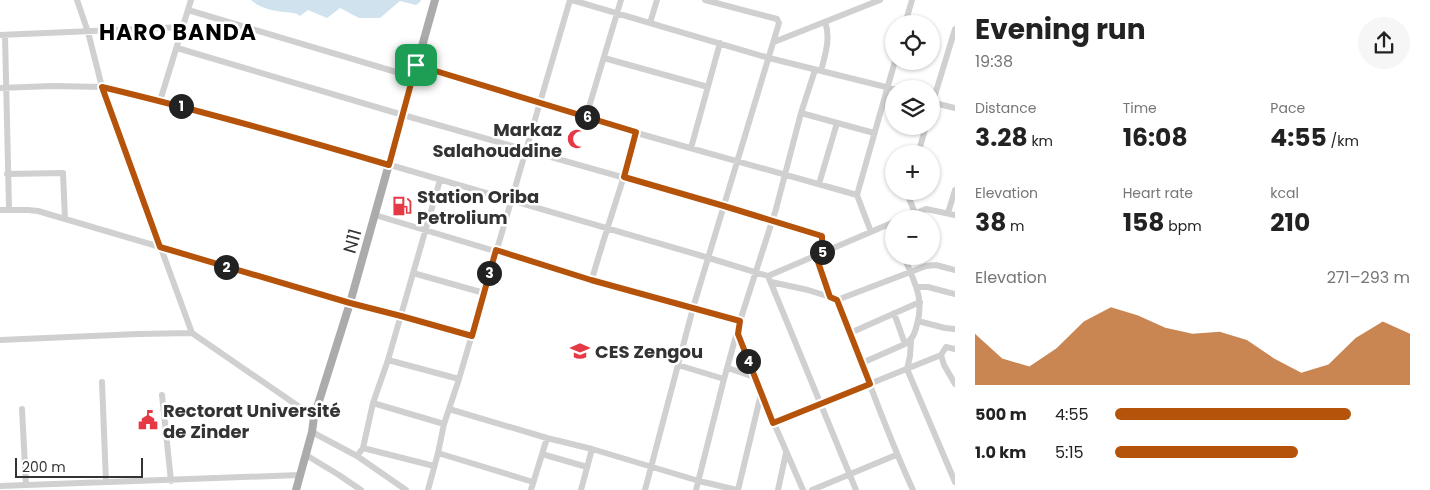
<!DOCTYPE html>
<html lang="en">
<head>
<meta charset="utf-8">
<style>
	:root { --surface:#fff; --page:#f6f6f6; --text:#222; --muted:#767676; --accent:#b45309 }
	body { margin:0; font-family:Poppins,sans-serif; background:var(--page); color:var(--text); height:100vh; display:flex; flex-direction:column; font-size:19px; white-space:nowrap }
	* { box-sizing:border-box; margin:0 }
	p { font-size:16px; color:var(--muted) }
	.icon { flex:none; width:28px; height:28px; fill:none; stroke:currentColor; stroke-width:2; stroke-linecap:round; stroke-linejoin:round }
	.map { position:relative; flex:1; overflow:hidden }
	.panel { display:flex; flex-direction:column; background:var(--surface); width:475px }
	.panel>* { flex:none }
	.fabs { position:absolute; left:885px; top:15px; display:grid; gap:10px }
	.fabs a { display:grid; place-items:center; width:55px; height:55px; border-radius:50%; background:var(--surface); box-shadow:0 1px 4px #0004; font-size:25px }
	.scale { position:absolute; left:15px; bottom:12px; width:128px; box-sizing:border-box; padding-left:5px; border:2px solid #333; border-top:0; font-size:14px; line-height:18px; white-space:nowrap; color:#333; -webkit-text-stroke:4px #fff; paint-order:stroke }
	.pin { position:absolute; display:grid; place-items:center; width:42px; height:42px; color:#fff; margin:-21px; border-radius:10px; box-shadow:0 2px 8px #0006 }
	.km { position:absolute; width:25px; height:25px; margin:-12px; border-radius:50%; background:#222; color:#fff; font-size:14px; line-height:25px; text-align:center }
	.round { display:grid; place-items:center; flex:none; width:52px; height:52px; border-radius:26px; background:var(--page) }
	.head { display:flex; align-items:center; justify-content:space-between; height:85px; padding:0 20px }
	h1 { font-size:28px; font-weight:700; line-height:38px }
	.metrics { display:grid; grid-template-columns:repeat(3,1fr); gap:8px; height:85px; padding:5px 20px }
	.metrics div { display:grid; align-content:center }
	.metrics b { font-size:25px; font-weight:700 }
	.metrics small { font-size:14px; font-weight:400 }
	.metrics p { font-size:14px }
	.chart { height:140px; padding:10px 20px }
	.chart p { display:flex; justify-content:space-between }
	.chart svg { width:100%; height:90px; margin-top:5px; fill:var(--accent); opacity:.7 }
	ul { padding:0 20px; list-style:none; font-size:16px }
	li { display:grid; grid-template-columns:80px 60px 1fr; align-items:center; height:38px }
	li i { height:12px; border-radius:6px; background:var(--accent) }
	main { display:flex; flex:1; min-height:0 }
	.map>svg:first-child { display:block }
	.water { fill:#cfe2ee }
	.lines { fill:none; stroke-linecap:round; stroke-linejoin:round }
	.minor { stroke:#d0d0d0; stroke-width:6 }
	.major { stroke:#ababab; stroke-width:8 }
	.route-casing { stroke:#fff; stroke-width:10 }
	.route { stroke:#b45309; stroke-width:6 }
	.labels { text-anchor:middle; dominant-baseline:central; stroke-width:5; stroke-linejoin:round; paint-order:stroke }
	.poi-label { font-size:18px; font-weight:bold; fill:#333; stroke:#fff; text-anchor:start }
	.street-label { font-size:18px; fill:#333; stroke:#fff }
	.district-label { font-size:22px; font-weight:bold; letter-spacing:1px; fill:#000; stroke:#fff }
</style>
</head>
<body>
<main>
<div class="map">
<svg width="955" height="490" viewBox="0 0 955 490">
	<rect width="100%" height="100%" fill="#fff"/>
	<path class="water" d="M251 0H421L420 2 416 5 400 1 380 18H359L340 8 327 18 308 10 300 16C295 12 291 13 285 12 273 11 260 8 251 0Z"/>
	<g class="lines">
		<path class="minor" d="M77 0 88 32 102 87 192 333 314 417
			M572 0 769 58 894 89
			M188 10 413 77
			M650 23 657 0
			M905 24 912 0
			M0 35 184 27
			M5 35 9 209
			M774 42 880 0
			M177 48 403 115 724 206 821 236 822 253
			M604 58 708 87
			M417 65 637 133 857 195
			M821 71C825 55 831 38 825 22
			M0 88 52 86 102 87 160 101 270 130 709 258 768 276 894 222
			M160 101 191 0
			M931 102 955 108
			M931 108 955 29
			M801 113 874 133
			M586 117 621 0
			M691 148 720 43
			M918 154 926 126
			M7 174 63 173 65 219
			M819 184 837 123
			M906 191 915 213
			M0 210H28L38 211 350 303 401 315 472 336
			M948 213 955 190
			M375 215 591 280 740 321
			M901 219 926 209 955 215
			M871 232 857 195 895 61
			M816 256 830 297 837 300C863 363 884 428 913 490
			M413 273 484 293
			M768 276 856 490
			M592 279C606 230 623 182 637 133
			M771 282 808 290 830 297
			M916 287H928L955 294
			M837 300 926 266 936 265 955 270
			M894 313 905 344
			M918 321 945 328 955 329
			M850 333 920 302
			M738 334 754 377 803 490
			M0 340 138 334 192 333
			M911 340 910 356 907 369 955 482
			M941 355 944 365 955 384
			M388 360 459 379
			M862 363 905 344C913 339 915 333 917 324 925 297 913 281 904 256
			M678 365 724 379
			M728 368 754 377
			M102 382 106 482
			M162 395 171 481
			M373 403 444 424
			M22 409 26 485
			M449 409 547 438 592 449 699 481 737 490
			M773 423 941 355 946 347 955 349
			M312 432 357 456 406 490
			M363 448 434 466
			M438 453 533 482
			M542 454 587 467
			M306 455 339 475 361 490
			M357 456 363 448 373 403 388 360 440 180
			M0 486 300 475
			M428 490 438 453 444 424 459 379 570 0
			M531 490 547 438
			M581 490 592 449
			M645 490 693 308 779 23 777 19 705 0
			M696 490 724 379 740 321 776 209 801 113 815 70
			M738 490 761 394
			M778 490 786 453
			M812 490 896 455"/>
		<path class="major" d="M296 490 312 432 314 417 350 303 435 0"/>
	</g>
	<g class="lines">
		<defs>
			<path id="route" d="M416 65 636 132 624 177 724 206 822 236V253L816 256 830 297 837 300 870 384 773 423 738 334 740 321 591 280 496 250 472 336 401 316 350 303 160 247 102 87C199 110 294 137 389 165Z"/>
		</defs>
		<use href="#route" class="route-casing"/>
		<use href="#route" class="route"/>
	</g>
	<defs>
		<symbol id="mosque-bare" viewBox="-9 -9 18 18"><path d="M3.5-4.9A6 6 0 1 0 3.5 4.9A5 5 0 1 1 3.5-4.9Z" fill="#e63946" stroke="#fff" stroke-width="2.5" paint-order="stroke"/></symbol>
		<symbol id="fuel-bare" viewBox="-9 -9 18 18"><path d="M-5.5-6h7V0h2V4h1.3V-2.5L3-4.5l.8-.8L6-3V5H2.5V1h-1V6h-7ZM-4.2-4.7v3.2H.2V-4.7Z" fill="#e63946" stroke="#fff" stroke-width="2.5" paint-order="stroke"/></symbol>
		<symbol id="school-bare" viewBox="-9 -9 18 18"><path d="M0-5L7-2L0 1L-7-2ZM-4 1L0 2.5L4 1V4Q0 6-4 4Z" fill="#e63946" stroke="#fff" stroke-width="2.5" paint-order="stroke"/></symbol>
		<symbol id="civic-bare" viewBox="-9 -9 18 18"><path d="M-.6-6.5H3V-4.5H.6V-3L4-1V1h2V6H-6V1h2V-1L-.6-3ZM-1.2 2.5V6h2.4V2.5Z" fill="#e63946" stroke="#fff" stroke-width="2.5" paint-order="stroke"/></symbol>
	</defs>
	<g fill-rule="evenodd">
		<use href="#mosque-bare" x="563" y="125" width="28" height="28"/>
		<use href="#fuel-bare" x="388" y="192" width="28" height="28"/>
		<use href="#school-bare" x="566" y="337" width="28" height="28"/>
		<use href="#civic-bare" x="134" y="406" width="28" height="28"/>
	</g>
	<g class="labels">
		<g class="poi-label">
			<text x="562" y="129" text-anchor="end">Markaz<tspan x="562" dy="21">Salahouddine</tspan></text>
			<text x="417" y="196">Station Oriba<tspan x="417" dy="21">Petrolium</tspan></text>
			<text x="595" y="351">CES Zengou</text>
			<text x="163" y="410">Rectorat Université<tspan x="163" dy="21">de Zinder</tspan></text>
		</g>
		<g class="street-label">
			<text transform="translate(352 241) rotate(-74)">N11</text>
		</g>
		<g class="district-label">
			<text x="178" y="32">HARO BANDA</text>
		</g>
	</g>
</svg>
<div class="fabs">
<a><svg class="icon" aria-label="locate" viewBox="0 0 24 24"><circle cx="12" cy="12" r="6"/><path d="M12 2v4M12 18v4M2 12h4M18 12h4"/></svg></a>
<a><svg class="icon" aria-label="layers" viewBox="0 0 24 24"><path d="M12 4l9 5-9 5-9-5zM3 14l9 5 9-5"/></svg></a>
<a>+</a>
<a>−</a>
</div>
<div class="scale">200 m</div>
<div class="pin" style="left:416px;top:65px;background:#1e9e55"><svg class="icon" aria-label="arrive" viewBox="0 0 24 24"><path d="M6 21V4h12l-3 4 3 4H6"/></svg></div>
<b class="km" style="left:181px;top:106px">1</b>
<b class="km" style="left:226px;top:267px">2</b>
<b class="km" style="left:489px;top:273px">3</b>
<b class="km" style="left:748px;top:361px">4</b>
<b class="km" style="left:822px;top:252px">5</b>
<b class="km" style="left:587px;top:117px">6</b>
</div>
<section class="panel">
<div class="head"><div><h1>Evening run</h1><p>19:38</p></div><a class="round"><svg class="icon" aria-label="share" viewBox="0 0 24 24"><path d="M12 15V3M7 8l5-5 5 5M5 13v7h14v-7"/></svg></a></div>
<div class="metrics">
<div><p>Distance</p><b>3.28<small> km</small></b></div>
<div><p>Time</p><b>16:08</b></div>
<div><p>Pace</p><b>4:55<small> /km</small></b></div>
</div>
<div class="metrics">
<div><p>Elevation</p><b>38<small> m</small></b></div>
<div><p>Heart rate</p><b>158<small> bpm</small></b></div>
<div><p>kcal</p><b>210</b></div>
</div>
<div class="chart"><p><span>Elevation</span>271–293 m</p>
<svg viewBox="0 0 160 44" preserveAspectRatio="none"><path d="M0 44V19L10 31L20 35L30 26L40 13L50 6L60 10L70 16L80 19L90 18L100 22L110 31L120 38L130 34L140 21L150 13L160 19V44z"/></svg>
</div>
<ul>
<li><b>500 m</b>4:55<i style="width:80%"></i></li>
<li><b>1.0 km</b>5:15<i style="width:62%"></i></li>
</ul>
</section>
</main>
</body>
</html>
